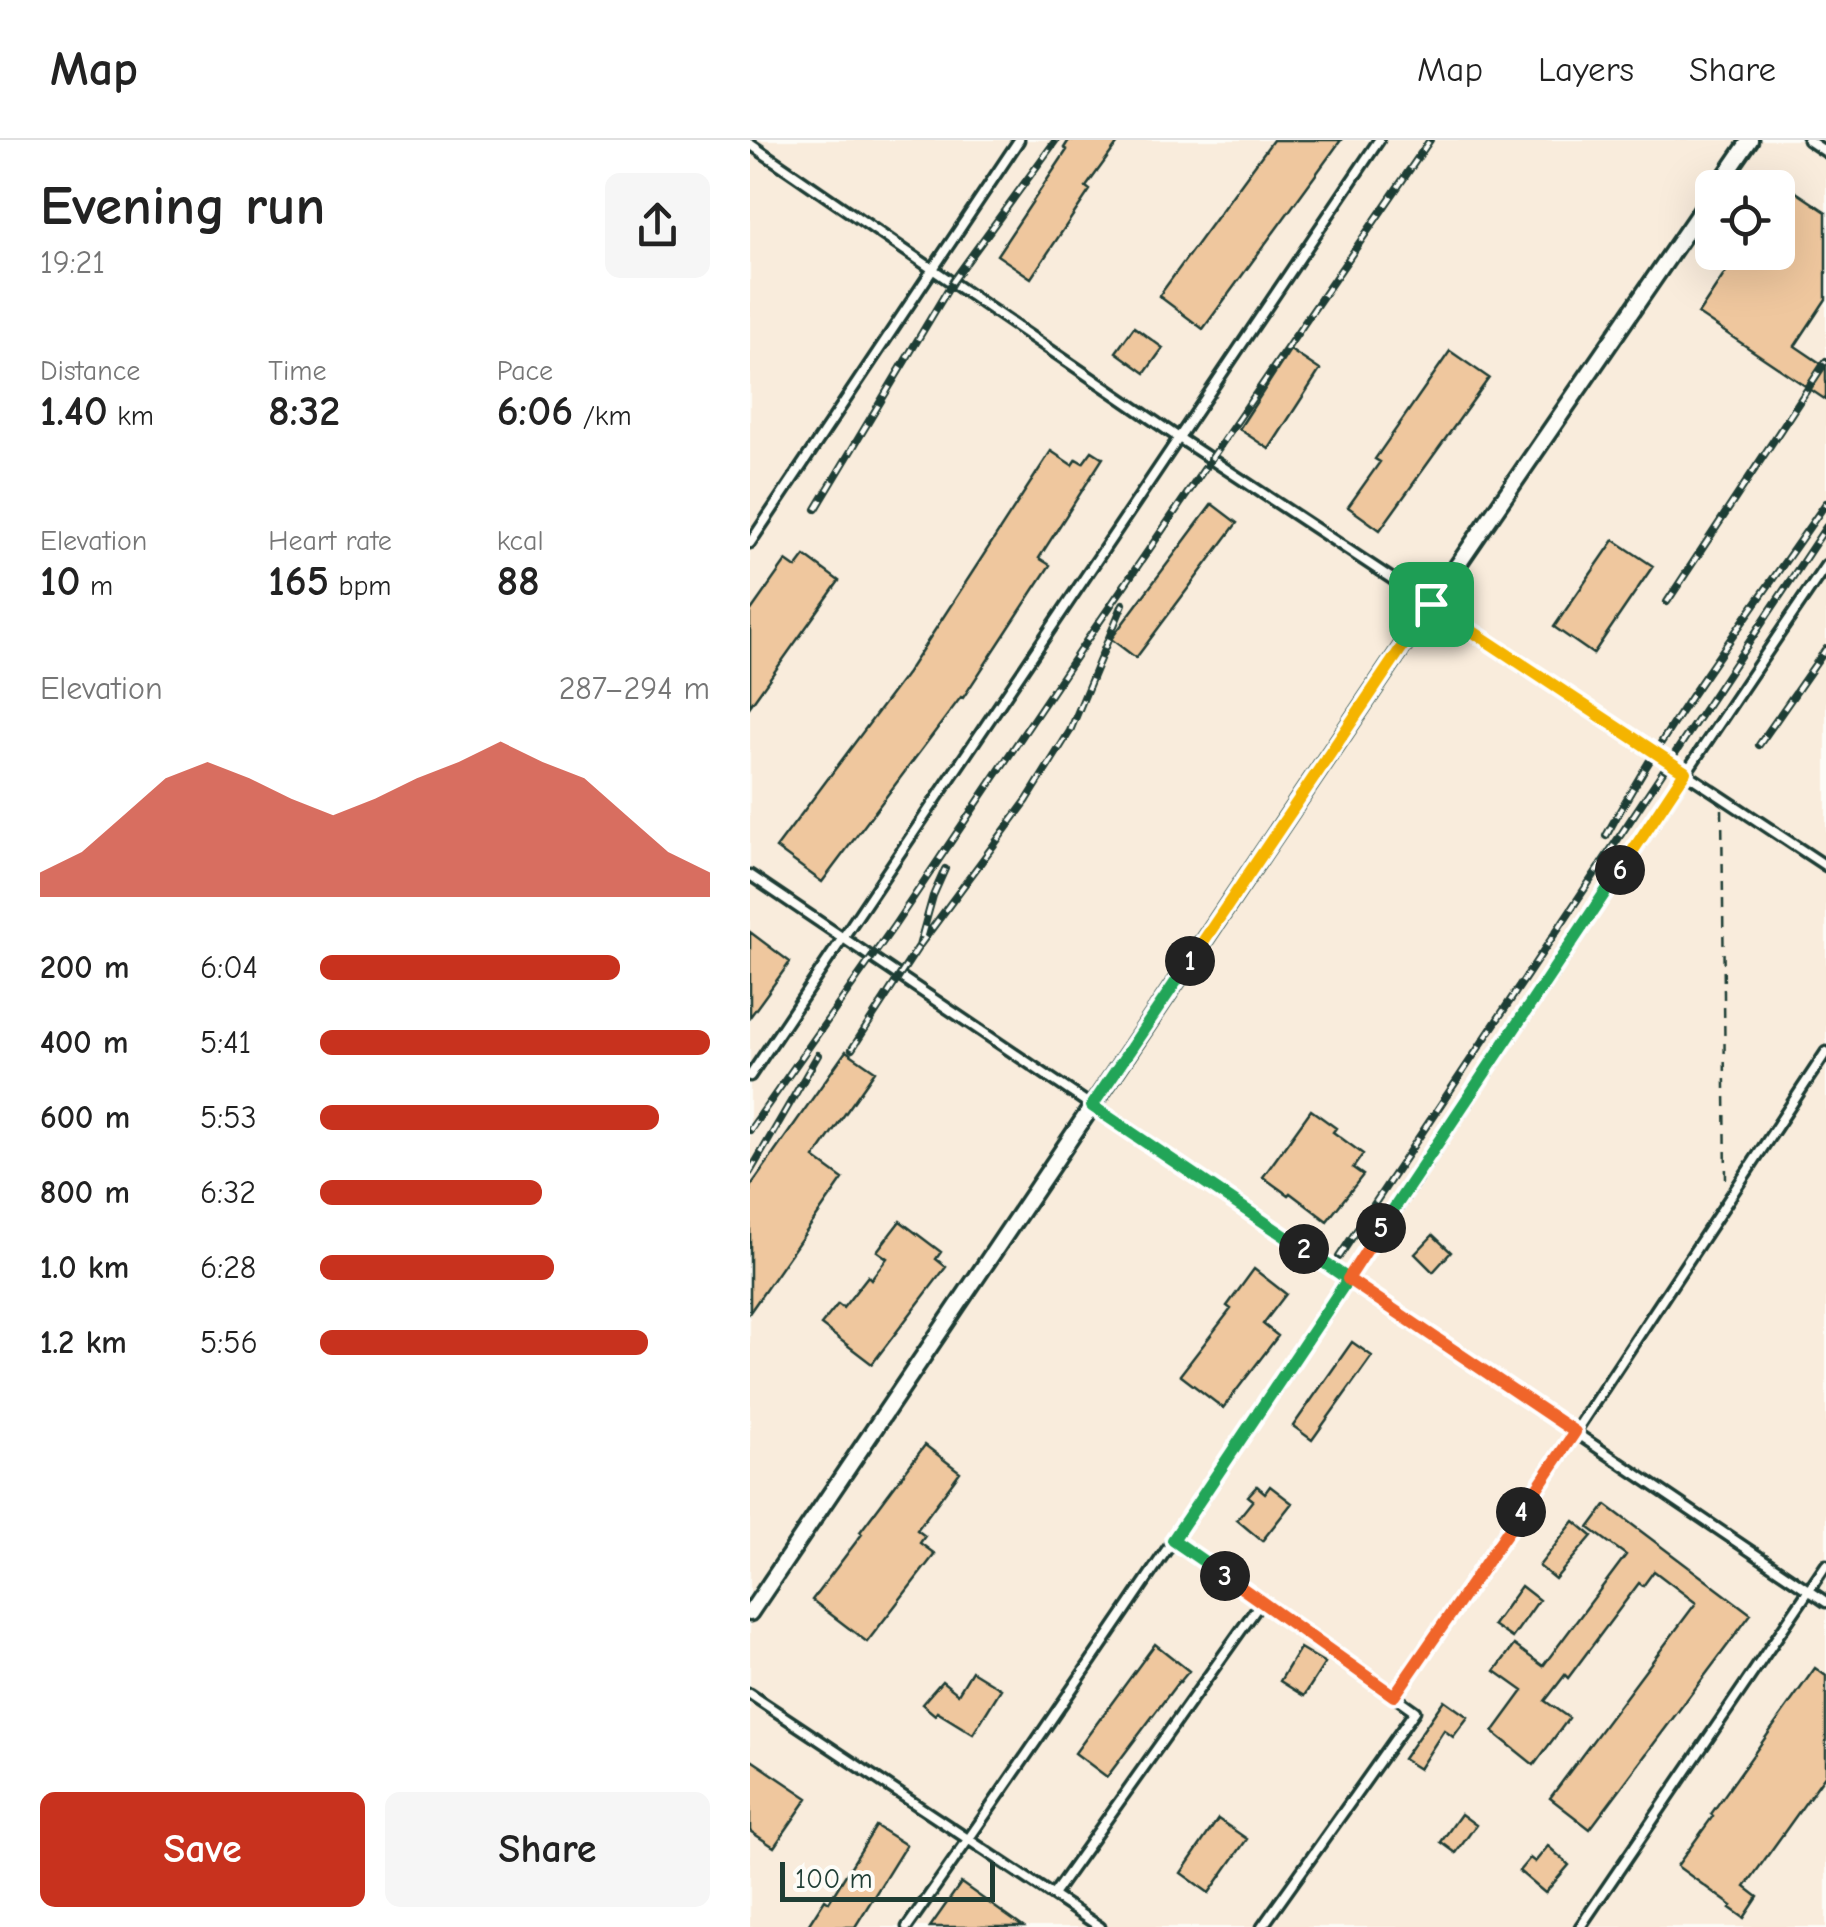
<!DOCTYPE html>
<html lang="en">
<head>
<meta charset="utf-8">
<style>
	:root { --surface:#fff; --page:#f6f6f6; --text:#222; --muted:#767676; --line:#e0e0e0; --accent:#c8321e }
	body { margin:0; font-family:"Comic Neue",sans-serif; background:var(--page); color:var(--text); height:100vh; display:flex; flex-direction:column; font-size:38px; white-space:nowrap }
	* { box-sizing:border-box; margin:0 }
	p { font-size:32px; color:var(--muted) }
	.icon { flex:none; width:55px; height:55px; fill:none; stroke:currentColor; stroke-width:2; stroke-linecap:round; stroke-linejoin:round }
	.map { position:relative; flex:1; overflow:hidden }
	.side { display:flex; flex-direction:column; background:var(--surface); width:750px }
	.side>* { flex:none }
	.fabs { position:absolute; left:945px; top:30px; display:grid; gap:20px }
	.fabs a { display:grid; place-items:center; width:100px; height:100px; border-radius:15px; background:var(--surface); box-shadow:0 10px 40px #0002; font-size:50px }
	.scale { position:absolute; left:30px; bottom:25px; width:215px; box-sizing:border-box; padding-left:10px; border:5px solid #1f3d34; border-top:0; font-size:28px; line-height:35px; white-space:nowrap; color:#1f3d34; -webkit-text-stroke:8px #fdfcf7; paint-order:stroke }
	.pin { position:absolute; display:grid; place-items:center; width:85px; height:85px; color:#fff; margin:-42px; border-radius:20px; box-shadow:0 5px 15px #0006 }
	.km { position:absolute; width:50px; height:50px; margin:-25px; border-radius:50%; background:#222; color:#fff; font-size:28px; line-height:50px; text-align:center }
	.round { display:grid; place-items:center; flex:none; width:105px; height:105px; border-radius:15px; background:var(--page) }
	.head { display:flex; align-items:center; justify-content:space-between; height:170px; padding:0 40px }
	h1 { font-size:55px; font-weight:600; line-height:75px }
	.metrics { display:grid; grid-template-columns:repeat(3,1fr); gap:15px; height:170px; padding:10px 40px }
	.metrics div { display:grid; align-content:center }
	.metrics b { font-size:42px; font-weight:600 }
	.metrics small { font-size:28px; font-weight:400 }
	.metrics p { font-size:28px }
	.chart { height:280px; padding:20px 40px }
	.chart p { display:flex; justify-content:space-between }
	.chart svg { width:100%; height:180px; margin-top:10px; fill:var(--accent); opacity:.7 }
	.primary-button { display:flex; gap:20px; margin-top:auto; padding:20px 40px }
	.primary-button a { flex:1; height:115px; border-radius:15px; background:var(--accent); color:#fff; font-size:40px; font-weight:600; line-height:115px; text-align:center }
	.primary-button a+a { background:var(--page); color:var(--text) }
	ul { padding:0 40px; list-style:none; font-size:32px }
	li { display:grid; grid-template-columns:160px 120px 1fr; align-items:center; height:75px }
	li i { height:25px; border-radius:12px; background:var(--accent) }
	header { display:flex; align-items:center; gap:60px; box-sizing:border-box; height:140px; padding:0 50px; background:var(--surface); border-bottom:2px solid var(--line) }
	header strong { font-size:48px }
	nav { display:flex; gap:55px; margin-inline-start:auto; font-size:35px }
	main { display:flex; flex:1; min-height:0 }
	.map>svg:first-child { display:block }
	.built { fill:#f9ecdc; fill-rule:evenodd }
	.building { fill:#efc79e; stroke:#1f3d34; stroke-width:2.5 }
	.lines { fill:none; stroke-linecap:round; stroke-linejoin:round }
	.lane-casing { stroke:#1f3d34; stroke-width:15 }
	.street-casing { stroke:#1f3d34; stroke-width:21 }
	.path { stroke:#1f3d34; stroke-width:2.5; stroke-dasharray:10 8; stroke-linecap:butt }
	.lane { stroke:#fdfcf7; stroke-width:8 }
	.street { stroke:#fdfcf7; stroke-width:14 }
	.rail-casing { stroke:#1f3d34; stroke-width:8 }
	.rail { stroke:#fdfcf7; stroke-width:4; stroke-dasharray:11; stroke-linecap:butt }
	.split-1-casing { stroke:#fff; stroke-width:20 }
	.split-2-casing { stroke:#fff; stroke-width:20 }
	.split-3-casing { stroke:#fff; stroke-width:20 }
	.split-4-casing { stroke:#fff; stroke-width:20 }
	.split-5-casing { stroke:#fff; stroke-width:20 }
	.split-6-casing { stroke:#fff; stroke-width:20 }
	.split-7-casing { stroke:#fff; stroke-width:20 }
	.split-1 { stroke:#f5b400; stroke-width:12 }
	.split-2 { stroke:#22a559; stroke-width:12 }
	.split-3 { stroke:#22a559; stroke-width:12 }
	.split-4 { stroke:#f0652b; stroke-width:12 }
	.split-5 { stroke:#f0652b; stroke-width:12 }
	.split-6 { stroke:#22a559; stroke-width:12 }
	.split-7 { stroke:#f5b400; stroke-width:12 }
</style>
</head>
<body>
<header>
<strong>Map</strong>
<nav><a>Map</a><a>Layers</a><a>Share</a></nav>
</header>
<main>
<section class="side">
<div class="head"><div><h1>Evening run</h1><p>19:21</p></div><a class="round"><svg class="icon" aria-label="share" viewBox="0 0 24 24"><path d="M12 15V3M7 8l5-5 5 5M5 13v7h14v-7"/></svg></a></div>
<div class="metrics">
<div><p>Distance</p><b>1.40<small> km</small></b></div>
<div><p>Time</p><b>8:32</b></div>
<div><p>Pace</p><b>6:06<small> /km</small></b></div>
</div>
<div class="metrics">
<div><p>Elevation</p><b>10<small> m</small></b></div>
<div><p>Heart rate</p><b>165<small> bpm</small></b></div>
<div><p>kcal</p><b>88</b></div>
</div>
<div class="chart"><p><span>Elevation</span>287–294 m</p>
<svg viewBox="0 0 160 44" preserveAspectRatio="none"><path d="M0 44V38L10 33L20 24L30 15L40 11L50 15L60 20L70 24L80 20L90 15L100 11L110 6L120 11L130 15L140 24L150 33L160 38V44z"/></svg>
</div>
<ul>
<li><b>200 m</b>6:04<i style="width:77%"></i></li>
<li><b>400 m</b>5:41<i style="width:100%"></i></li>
<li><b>600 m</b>5:53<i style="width:87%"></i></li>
<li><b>800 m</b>6:32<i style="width:57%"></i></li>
<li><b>1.0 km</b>6:28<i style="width:60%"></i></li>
<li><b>1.2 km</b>5:56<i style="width:84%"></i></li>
</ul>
<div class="primary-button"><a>Save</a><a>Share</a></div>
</section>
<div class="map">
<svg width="1076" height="1787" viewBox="0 0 1076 1787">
	<rect width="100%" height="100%" fill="#fdfcf7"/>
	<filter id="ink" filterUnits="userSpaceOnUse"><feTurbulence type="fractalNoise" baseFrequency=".01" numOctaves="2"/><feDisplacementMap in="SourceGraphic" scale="20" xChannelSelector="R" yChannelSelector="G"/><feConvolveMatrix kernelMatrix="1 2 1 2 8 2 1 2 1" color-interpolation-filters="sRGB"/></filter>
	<g filter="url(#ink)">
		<path class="built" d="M0 0H1076V1787H0ZM962 48H1028V112H962Z"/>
		<path class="building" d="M319 0H370L336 47 340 50 281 138 247 115 317 10 314 8Z
			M523 0H591L453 189 409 156Z
			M1034 44 1076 72V159L1045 206 1076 227V260L948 174 989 112H1028V54Z
			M384 187 413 208 395 233 366 212Z
			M540 210 570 230 519 309 489 289Z
			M700 211 739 238 630 390 598 367 630 322 625 319Z
			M301 311 322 325 326 319 333 323 342 311 353 318 289 418 300 425 213 558 211 557 72 742 26 708 157 533Z
			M462 364 487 383 386 518 361 499Z
			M864 400 903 426 843 514 804 487Z
			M55 416 89 441 0 566V472L36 421 46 428Z
			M0 792 40 822 0 877Z
			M96 911 125 931 64 1018 93 1039 0 1172V1047Z
			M561 970 586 988 583 992 613 1014 603 1028 613 1035 577 1081 540 1053 538 1055 513 1037Z
			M150 1081 191 1112 186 1119 196 1127 122 1224 71 1185 88 1164 93 1168 118 1136 121 1139 137 1118 127 1111Z
			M683 1095 701 1112 683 1132 665 1114Z
			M504 1129 536 1154 513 1184 528 1196 473 1268 430 1235 481 1169 477 1166Z
			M602 1202 622 1216 562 1300 543 1286Z
			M175 1305 210 1332 167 1390 175 1396 170 1403 185 1414 117 1502 62 1460 112 1394 110 1392Z
			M507 1346 515 1353 520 1346 542 1363 512 1401 487 1380 503 1360 498 1356Z
			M856 1365 1001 1474 840 1689 800 1658 946 1463 904 1431 893 1446 889 1443 818 1538 815 1535 795 1561 819 1578 784 1625 743 1592 773 1551 745 1531 764 1505 793 1526 876 1415 839 1388Z
			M824 1381 842 1396 805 1439 789 1426Z
			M771 1446 789 1460 762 1498 743 1485Z
			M405 1504 439 1531 430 1542 429 1541 357 1637 325 1613Z
			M550 1508 575 1523 554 1556 530 1541Z
			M1065 1528 1076 1536V1634L995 1747 1008 1757 994 1778 980 1768 982 1766 927 1726 963 1676 961 1674Z
			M222 1531 251 1549 223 1594 187 1572 185 1575 172 1564 192 1541 208 1554Z
			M694 1560 718 1577 703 1597 694 1590 669 1629 653 1619Z
			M0 1619 58 1658 24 1707 0 1691Z
			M711 1674 726 1685 706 1713 691 1702Z
			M468 1679 497 1699 459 1753 431 1733Z
			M126 1686 156 1705 105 1787H57L75 1759 79 1762Z
			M798 1706 819 1725 795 1753 769 1731 780 1718 785 1722Z
			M211 1743 273 1787H180Z"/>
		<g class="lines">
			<defs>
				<path id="lane" d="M1058 0 1076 12
					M0 4 429 298 1076 726
					M0 403 269 0
					M0 735 1076 1462
					M0 936 629 0
					M423 1400 644 1556 825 1292 1076 912
					M0 1554 350 1787
					M303 1755 511 1462
					M157 1787C472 1339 768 878 1076 425
					M512 1787 665 1571 644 1556
					M830 1787 1076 1425"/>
				<path id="street" d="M967 48 1000 0
					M0 1473 681 464 962 54"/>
			</defs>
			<use href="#lane" class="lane-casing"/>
			<use href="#street" class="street-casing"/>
			<path class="path" d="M972 669 976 1041"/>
			<use href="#lane" class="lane"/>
			<use href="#street" class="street"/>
			<defs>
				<path id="rail" d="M66 369 203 141 306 0
					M917 462 1076 221
					M1009 605 1076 509
					M856 696C919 579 1001 472 1076 363
					M169 806 277 660 320 591 373 464
					M102 909 169 806 183 756 195 729
					M0 990 144 786 341 494 680 0
					M0 1032 68 915
					M589 1117 1076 387"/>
			</defs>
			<use href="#rail" class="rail-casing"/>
			<use href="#rail" class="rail"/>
		</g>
	</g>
	<g class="lines" filter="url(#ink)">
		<defs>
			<path id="split-1" d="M440 821 681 464"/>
			<path id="split-2" d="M440 821 342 966 554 1109"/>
			<path id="split-3" d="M475 1436 423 1400 598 1139 554 1109"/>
			<path id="split-4" d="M475 1436 644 1556 771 1372"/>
			<path id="split-5" d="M631 1088 598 1139 825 1292 771 1372"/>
			<path id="split-6" d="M631 1088 870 730"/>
			<path id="split-7" d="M681 464 935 632 870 730"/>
		</defs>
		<use href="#split-1" class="split-1-casing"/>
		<use href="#split-2" class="split-2-casing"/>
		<use href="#split-3" class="split-3-casing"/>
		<use href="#split-4" class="split-4-casing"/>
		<use href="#split-5" class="split-5-casing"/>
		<use href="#split-6" class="split-6-casing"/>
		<use href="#split-7" class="split-7-casing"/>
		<use href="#split-1" class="split-1"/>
		<use href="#split-2" class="split-2"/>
		<use href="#split-3" class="split-3"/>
		<use href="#split-4" class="split-4"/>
		<use href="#split-5" class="split-5"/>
		<use href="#split-6" class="split-6"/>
		<use href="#split-7" class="split-7"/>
	</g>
</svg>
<div class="fabs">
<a><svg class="icon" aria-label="locate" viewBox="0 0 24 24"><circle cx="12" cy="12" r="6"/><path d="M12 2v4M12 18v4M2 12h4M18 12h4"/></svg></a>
</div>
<div class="scale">100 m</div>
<div class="pin" style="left:681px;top:464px;background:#1e9e55"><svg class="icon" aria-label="arrive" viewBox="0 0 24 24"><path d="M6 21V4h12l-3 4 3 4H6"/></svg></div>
<b class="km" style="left:440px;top:821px">1</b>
<b class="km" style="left:554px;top:1109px">2</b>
<b class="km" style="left:475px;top:1436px">3</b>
<b class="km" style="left:771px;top:1372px">4</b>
<b class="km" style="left:631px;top:1088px">5</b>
<b class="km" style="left:870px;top:730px">6</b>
</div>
</main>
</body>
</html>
